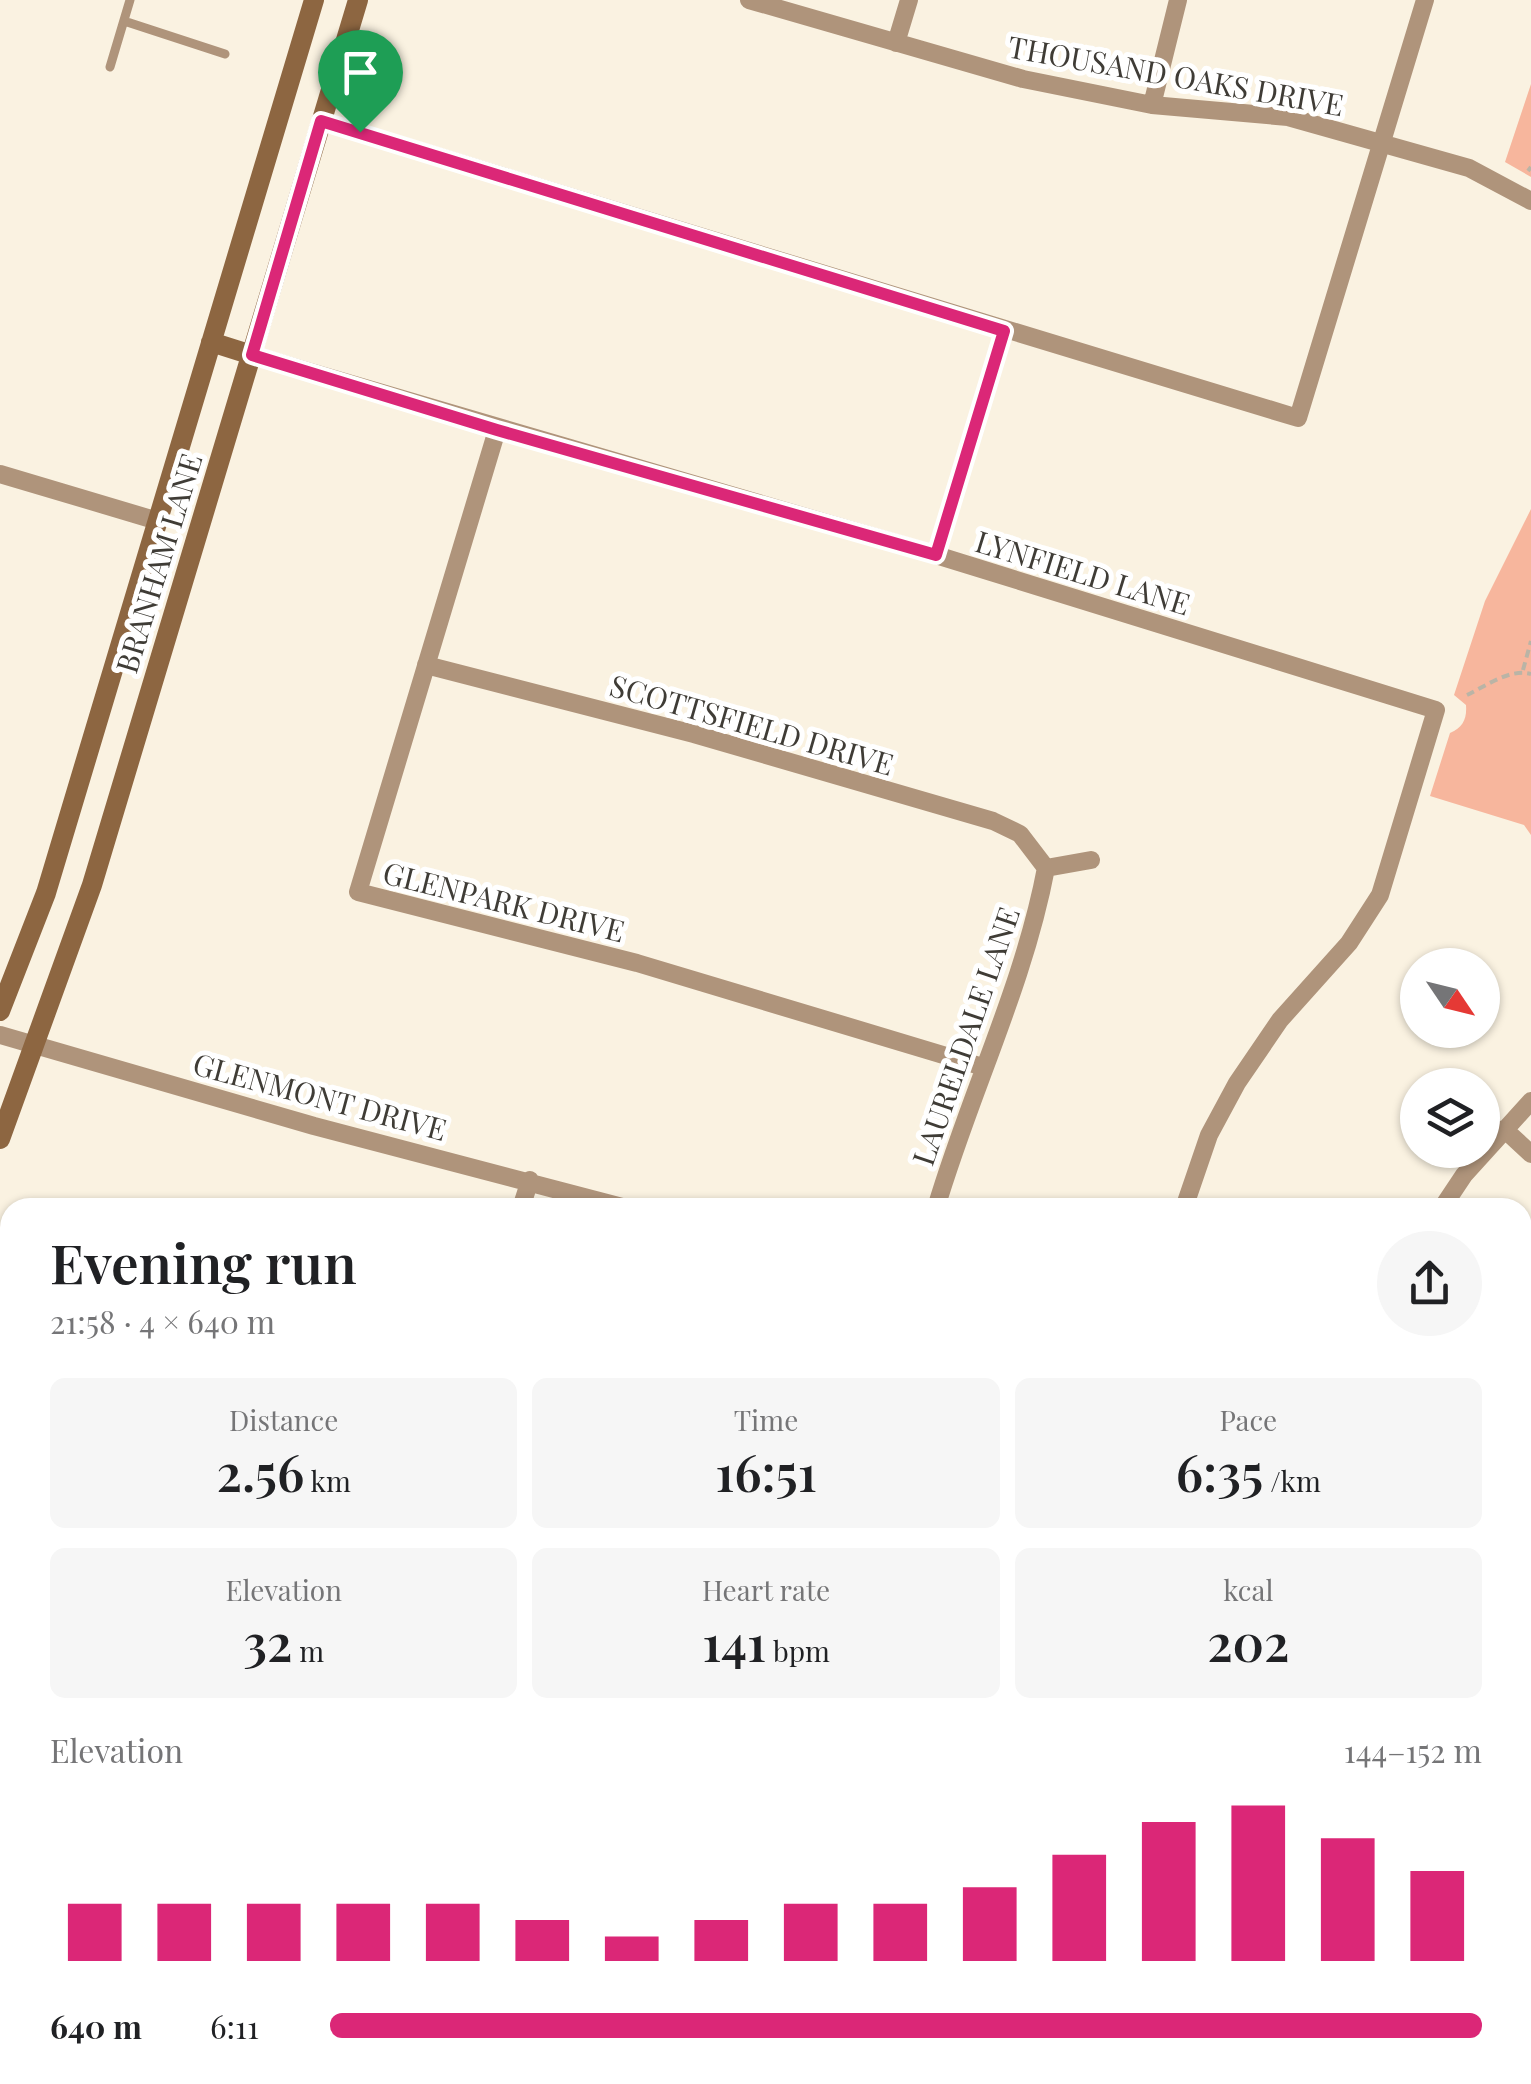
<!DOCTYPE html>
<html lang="en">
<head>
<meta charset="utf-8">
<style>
	:root { --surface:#fff; --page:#f6f6f6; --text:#202124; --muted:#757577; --accent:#db2777 }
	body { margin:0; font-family:"Playfair Display",serif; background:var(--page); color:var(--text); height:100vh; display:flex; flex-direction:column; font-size:38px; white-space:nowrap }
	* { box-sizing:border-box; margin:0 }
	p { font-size:32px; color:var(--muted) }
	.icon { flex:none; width:55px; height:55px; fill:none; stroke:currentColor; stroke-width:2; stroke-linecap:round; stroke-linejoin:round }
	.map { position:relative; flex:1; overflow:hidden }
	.sheet { position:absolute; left:0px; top:1198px; width:1532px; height:888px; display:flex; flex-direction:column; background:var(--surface); border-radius:30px 30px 0 0; box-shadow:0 2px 8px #0004 }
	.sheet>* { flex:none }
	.needle { width:65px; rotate:125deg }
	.tools { position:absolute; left:1400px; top:948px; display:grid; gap:20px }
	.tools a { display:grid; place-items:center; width:100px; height:100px; border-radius:50%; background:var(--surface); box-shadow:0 2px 8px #0004; font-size:50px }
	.pin { position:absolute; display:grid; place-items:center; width:85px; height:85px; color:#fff; margin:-102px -42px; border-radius:50% 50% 50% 0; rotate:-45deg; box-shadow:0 0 10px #0007 }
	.pin .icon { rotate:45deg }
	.round { display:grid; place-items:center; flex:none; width:105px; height:105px; border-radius:52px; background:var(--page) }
	.overview { display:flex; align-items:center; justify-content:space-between; height:170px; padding:0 50px }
	h1 { font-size:55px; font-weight:600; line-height:75px }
	.stats { display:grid; grid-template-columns:repeat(3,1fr); gap:15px; height:170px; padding:10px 50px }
	.stats div { display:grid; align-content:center; border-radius:15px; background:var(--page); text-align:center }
	.stats b { font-size:50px; font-weight:600 }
	.stats small { font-size:28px; font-weight:400 }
	.stats p { font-size:28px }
	.chart { height:280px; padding:20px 50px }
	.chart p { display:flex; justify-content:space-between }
	.chart svg { width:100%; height:180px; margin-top:10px; stroke:var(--accent); stroke-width:6 }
	ul { padding:0 50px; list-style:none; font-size:32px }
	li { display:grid; grid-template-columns:160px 120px 1fr; align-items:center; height:75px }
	li i { height:25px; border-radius:12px; background:var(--accent) }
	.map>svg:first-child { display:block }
	.built { fill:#f2e6ce }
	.green { fill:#f7b69d }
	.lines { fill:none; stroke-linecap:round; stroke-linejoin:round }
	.path { stroke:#bab4a6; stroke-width:4; stroke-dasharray:8 5; stroke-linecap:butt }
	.lane { stroke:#af947b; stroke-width:9 }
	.street { stroke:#af947b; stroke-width:18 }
	.secondary { stroke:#8d6641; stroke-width:20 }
	.route-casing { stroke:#fff; stroke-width:20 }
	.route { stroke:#db2777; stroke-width:12 }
	.labels { text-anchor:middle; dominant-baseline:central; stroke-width:10; stroke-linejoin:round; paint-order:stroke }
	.street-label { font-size:30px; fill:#3f3c36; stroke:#fff }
</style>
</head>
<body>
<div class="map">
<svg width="1531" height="2084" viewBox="0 0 1531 2084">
	<rect width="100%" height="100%" fill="#faf2e1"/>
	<path class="built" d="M1523 2071 1531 2073V2084H1214L1217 2075H1522Z"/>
	<path class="green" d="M1531 84V177L1505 162Z
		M1531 509V835L1524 825 1430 796 1450 733C1463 727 1467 719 1466 705L1454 695 1485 601Z
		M1522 1823 1531 1825V2073L1522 2071Z"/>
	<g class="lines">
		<path class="path" d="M1528 171 1531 167
			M1523 670 1531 641
			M1467 695C1486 686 1510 668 1531 674
			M0 1509 10 1512
			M0 1569 10 1572
			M1522 1861 1531 1830
			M1522 1884 1531 1907
			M1531 1950V1960"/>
		<path class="lane" d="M124 21 225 54
			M110 67 130 0
			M0 1238 10 1241
			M0 1364 10 1367
			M0 1396 10 1399
			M0 1682 10 1685"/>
		<path class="street" d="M749 0 1023 79 1152 105 1288 117 1469 168 1531 201
			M896 43 909 0
			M1152 105 1178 0
			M321 121 1298 418 1425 0
			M252 355 936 555 1436 710 1380 895 1349 943 1280 1020 1237 1083 1209 1135 1184 1208
			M497 430 358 892 637 963 983 1067
			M0 474 158 521
			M936 555 1004 331
			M426 665 694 734 993 821 1020 834 1046 868
			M0 1035 314 1126 626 1208
			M1504 1129 1531 1154
			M521 1208 530 1180
			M936 1208C970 1093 1024 985 1046 868L1091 860
			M1442 1208 1464 1175 1531 1101
			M1522 1796 1531 1798
			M0 2015 10 1973
			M0 2057 4 2084
			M258 2084 260 2075
			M508 2084 511 2075
			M752 2084 755 2075
			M1193 2084 1196 2075"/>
		<path class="secondary" d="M211 342 252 355
			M0 1011 46 893 314 0
			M0 1139 92 885 358 0"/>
	</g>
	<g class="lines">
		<defs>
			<path id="route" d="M321 121 1004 331 936 555 497 430 252 355Z"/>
		</defs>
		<use href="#route" class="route-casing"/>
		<use href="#route" class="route"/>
	</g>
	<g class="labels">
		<g class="street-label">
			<text transform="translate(1176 75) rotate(10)">THOUSAND OAKS DRIVE</text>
			<text transform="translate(158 563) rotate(-73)">BRANHAM LANE</text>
			<text transform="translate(1083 572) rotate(17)">LYNFIELD LANE</text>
			<text transform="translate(752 724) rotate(16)">SCOTTSFIELD DRIVE</text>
			<text transform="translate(504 901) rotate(14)">GLENPARK DRIVE</text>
			<text transform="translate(965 1036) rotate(-71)">LAURELDALE LANE</text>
			<text transform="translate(320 1096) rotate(15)">GLENMONT DRIVE</text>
		</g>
	</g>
</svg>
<div class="tools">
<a><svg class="needle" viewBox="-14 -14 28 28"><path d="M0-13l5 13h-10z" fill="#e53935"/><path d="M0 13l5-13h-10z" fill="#757577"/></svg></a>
<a><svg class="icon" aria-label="layers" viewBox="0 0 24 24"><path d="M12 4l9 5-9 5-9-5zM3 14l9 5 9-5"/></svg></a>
</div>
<div class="pin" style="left:360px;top:132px;background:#1e9e55"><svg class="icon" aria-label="arrive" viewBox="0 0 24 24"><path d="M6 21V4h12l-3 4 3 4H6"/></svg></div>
<section class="sheet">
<div class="overview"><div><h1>Evening run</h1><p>21:58 · 4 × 640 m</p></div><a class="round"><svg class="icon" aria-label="share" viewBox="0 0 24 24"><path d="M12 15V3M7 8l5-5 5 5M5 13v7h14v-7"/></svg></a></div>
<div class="stats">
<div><p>Distance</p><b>2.56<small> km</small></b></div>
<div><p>Time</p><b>16:51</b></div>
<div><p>Pace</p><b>6:35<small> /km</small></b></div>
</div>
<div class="stats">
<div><p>Elevation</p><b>32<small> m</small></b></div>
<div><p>Heart rate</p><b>141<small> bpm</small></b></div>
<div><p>kcal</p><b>202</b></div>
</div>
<div class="chart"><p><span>Elevation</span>144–152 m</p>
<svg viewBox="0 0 160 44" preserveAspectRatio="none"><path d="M5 44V30M15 44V30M25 44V30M35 44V30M45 44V30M55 44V34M65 44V38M75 44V34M85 44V30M95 44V30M105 44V26M115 44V18M125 44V10M135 44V6M145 44V14M155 44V22"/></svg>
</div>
<ul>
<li><b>640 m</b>6:11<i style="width:100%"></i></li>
</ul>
</section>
</div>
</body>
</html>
